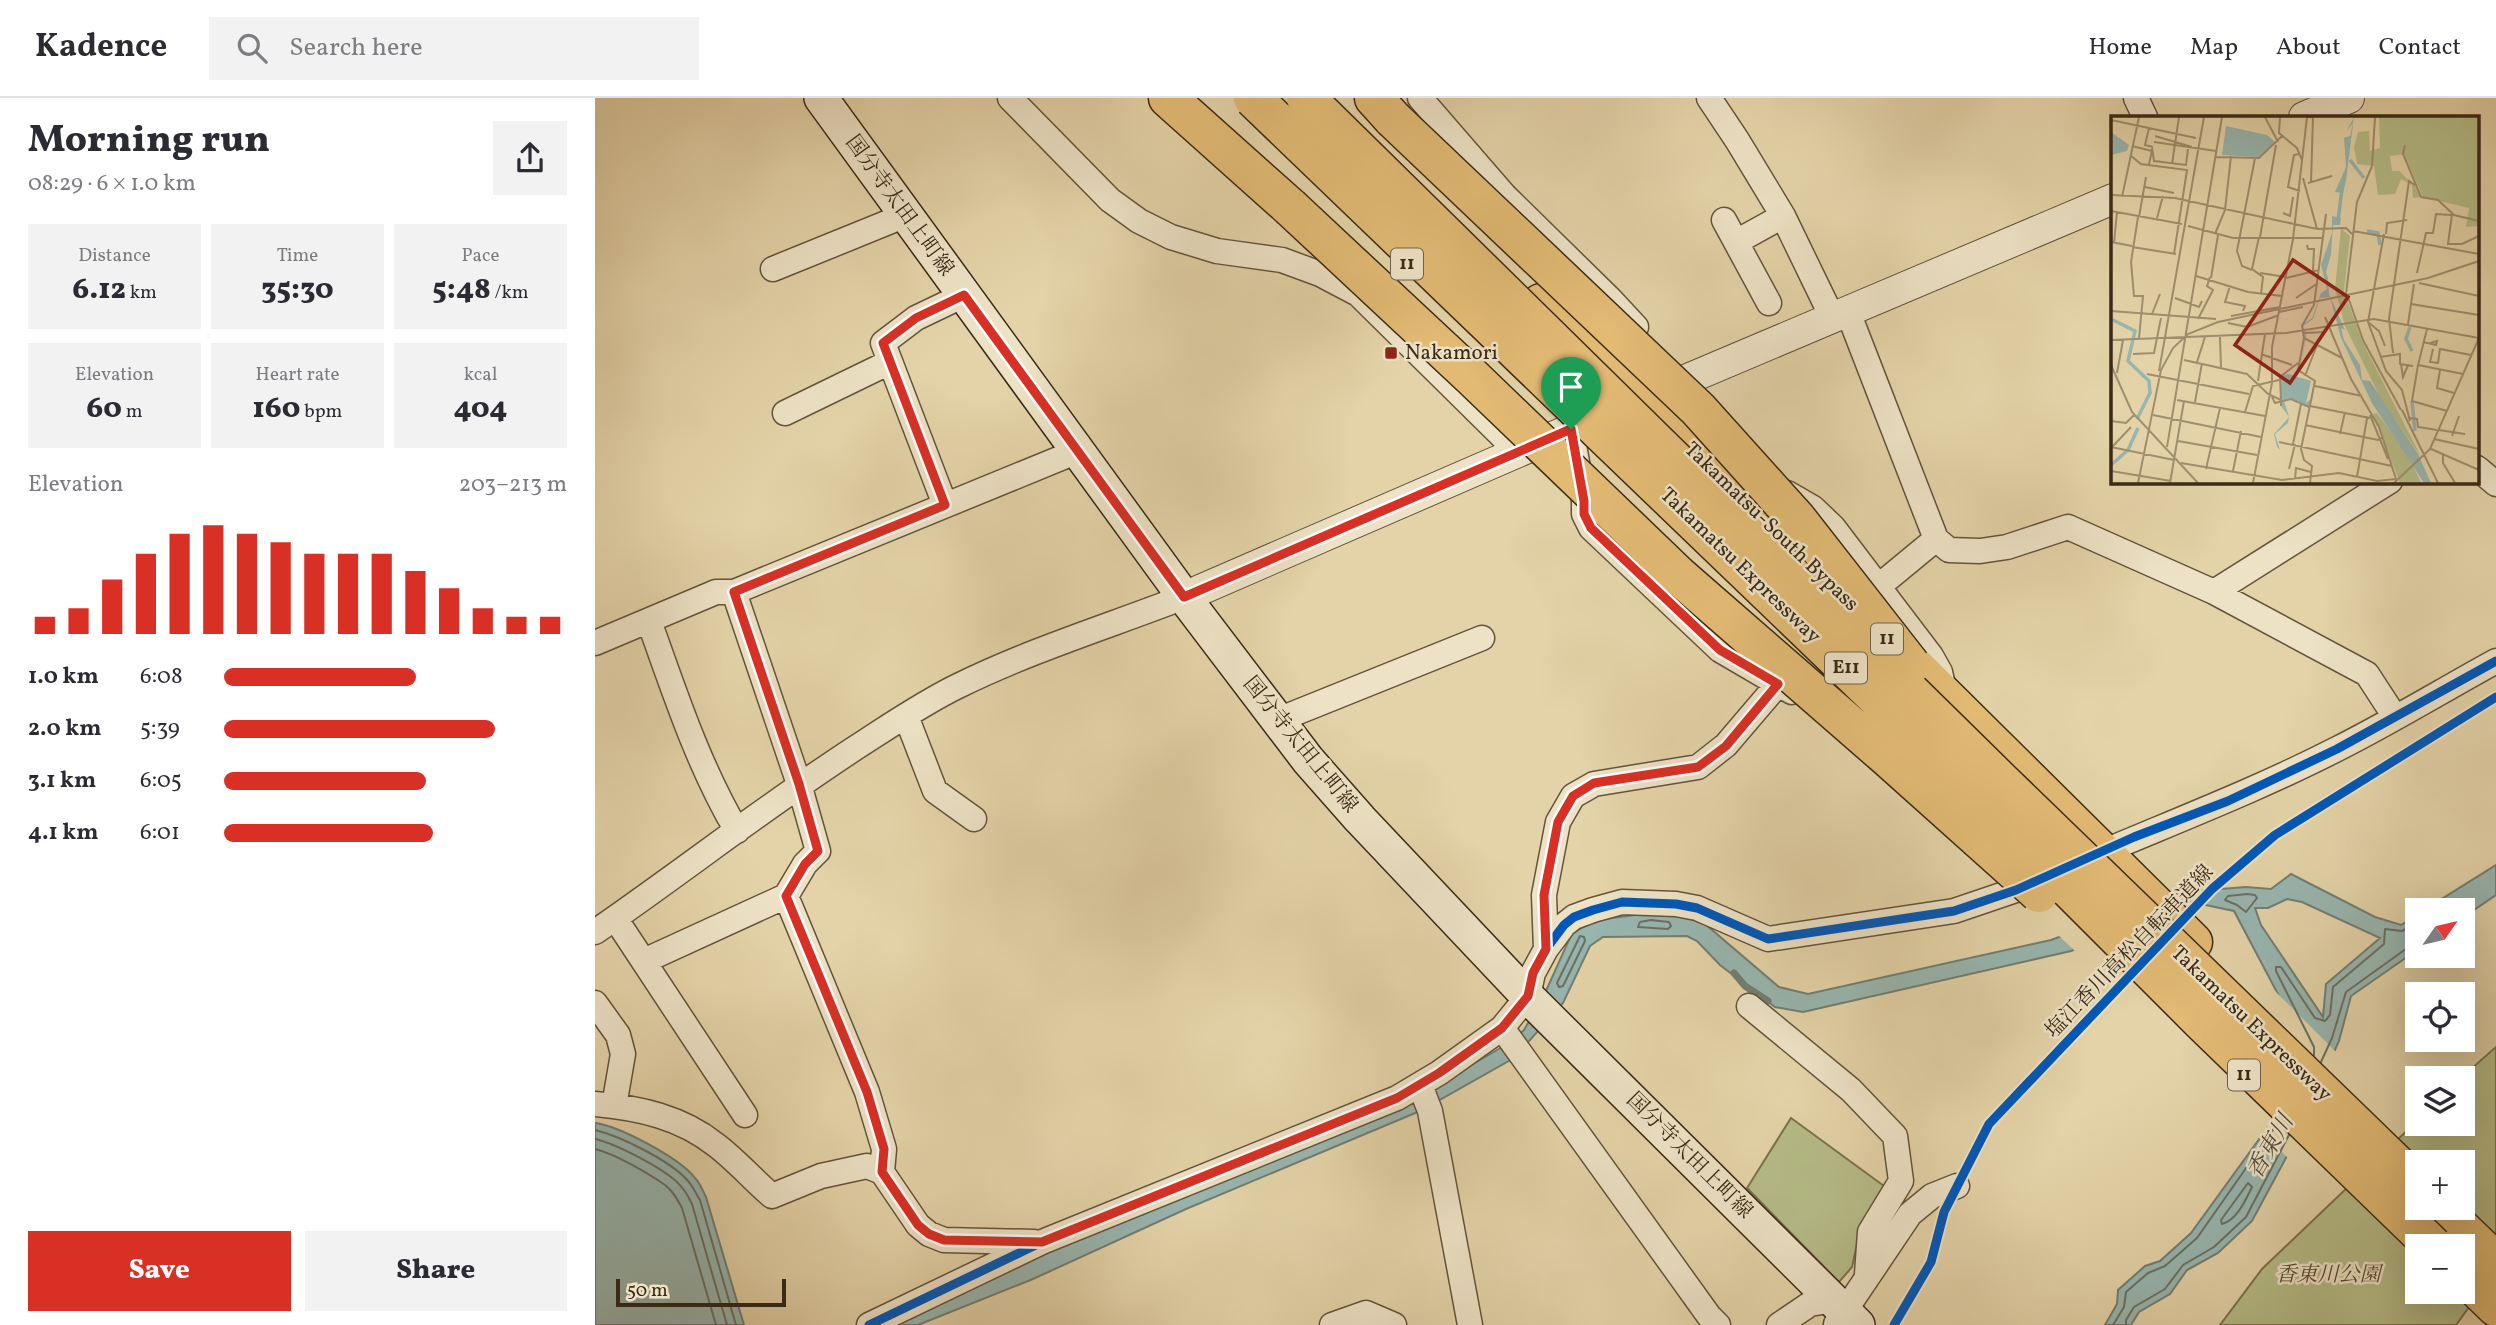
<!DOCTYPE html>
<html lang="en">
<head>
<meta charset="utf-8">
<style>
	:root { --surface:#fff; --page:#f2f2f3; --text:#2b2b33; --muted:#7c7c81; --line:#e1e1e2; --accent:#d93025 }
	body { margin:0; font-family:Vollkorn,"Noto Serif JP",serif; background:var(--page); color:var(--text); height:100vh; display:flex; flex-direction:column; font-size:26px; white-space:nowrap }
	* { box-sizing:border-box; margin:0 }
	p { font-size:23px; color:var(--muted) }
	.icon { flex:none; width:38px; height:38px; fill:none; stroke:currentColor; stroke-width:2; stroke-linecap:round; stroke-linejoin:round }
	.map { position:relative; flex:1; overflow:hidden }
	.panel { display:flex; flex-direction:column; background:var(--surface); width:595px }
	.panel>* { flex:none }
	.needle { width:46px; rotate:56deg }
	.controls { position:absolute; left:1810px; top:800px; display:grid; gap:14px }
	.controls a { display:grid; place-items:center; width:70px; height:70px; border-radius:0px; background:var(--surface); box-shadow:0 7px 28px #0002; font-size:35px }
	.scale { position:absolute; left:21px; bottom:18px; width:170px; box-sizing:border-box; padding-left:7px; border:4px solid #3a2a16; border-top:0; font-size:19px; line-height:24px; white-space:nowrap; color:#3a2a16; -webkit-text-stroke:5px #ede2c6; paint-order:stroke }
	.pin { position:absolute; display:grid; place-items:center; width:60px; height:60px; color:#fff; margin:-72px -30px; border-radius:50% 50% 50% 0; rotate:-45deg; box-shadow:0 0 7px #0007 }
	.pin .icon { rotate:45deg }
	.round { display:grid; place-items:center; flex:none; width:74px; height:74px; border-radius:0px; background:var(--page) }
	.headline { display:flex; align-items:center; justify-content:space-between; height:119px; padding:0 28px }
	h1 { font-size:38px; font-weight:800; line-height:52px }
	.figures { display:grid; grid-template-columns:repeat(3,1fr); gap:10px; height:119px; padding:7px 28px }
	.figures div { display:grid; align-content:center; border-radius:0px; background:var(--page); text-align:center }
	.figures b { font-size:30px; font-weight:800 }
	.figures small { font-size:19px; font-weight:400 }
	.figures p { font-size:19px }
	.chart { height:196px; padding:14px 28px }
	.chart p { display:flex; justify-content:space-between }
	.chart svg { width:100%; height:126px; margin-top:7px; stroke:var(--accent); stroke-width:6 }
	.action { display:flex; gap:14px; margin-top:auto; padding:14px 28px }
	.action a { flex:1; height:80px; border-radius:0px; background:var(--accent); color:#fff; font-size:28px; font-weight:800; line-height:80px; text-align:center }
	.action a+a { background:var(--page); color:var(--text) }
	ul { padding:0 28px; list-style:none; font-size:23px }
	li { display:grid; grid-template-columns:112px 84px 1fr; align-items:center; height:52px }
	li i { height:18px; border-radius:9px; background:var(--accent) }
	header { display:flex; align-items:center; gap:42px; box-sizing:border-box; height:98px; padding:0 35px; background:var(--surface); border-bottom:2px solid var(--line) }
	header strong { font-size:33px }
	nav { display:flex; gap:38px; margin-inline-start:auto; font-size:24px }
	.search { width:490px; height:63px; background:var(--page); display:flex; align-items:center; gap:18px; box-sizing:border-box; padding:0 24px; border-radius:0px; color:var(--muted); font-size:26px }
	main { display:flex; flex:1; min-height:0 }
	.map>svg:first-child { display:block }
	.green { fill:#b5bc87; stroke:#78734e; stroke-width:2; fill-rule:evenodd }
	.water { fill:#98b6b0; stroke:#727e72; stroke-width:2; fill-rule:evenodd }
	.pier { fill:#e4d3a8 }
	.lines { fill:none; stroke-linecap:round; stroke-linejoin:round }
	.shore { stroke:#697063; stroke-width:2 }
	.stream { stroke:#727e72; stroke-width:7 }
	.minor-casing { stroke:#64543a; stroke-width:27 }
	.tertiary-casing { stroke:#64543a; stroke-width:32 }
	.secondary-casing { stroke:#3a2a16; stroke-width:36 }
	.trunk-casing { stroke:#3a2a16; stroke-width:41 }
	.motorway-casing { stroke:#3a2a16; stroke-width:41 }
	.minor { stroke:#ede2c6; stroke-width:24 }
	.tertiary { stroke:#ede2c6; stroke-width:30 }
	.secondary { stroke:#ede2c6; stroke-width:33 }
	.trunk { stroke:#e2ba74; stroke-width:38 }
	.motorway { stroke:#e2ba74; stroke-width:38 }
	.motorway-bridge-casing { stroke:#3a2a16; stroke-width:41; stroke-linecap:butt }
	.motorway-bridge { stroke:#e2ba74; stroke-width:38 }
	.cycleway-casing { stroke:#ede2c6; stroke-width:13 }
	.cycleway { stroke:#0057b8; stroke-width:9 }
	.route-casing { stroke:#fff; stroke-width:14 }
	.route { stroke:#d93025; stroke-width:9 }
	.poi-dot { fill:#8f2418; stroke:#ede2c6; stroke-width:2.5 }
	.labels { text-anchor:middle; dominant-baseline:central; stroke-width:5; stroke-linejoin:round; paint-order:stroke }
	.shield { fill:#ede2c6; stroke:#70614b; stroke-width:2 }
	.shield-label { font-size:19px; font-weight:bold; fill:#3a2a16 }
	.street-label { font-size:21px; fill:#3a2a16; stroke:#ede2c6 }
	.poi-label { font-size:21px; fill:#3a2a16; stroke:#ede2c6; text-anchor:start }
	.park-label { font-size:21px; font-style:italic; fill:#53472d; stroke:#ede2c6 }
	.water-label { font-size:23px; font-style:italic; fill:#524d3c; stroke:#ede2c6 }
	.inset-river { fill:none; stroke:#98b6b0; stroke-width:3.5 }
	.inset-road { fill:none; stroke:#a08f6e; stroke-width:2 }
	.view { fill:#8f2418; fill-opacity:0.15; stroke:#8f2418; stroke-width:3.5 }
	.inset-edge { fill:none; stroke:#3a2a16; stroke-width:3.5 }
</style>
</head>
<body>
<header>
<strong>Kadence</strong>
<div class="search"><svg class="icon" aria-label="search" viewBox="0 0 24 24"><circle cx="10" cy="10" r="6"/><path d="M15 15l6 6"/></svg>Search here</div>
<nav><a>Home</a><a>Map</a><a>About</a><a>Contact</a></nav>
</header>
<main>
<section class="panel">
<div class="headline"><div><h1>Morning run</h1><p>08:29 · 6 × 1.0 km</p></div><a class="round"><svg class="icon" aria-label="share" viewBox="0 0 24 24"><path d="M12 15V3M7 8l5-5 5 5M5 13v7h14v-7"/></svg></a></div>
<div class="figures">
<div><p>Distance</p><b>6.12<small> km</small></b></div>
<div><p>Time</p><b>35:30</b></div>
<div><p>Pace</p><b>5:48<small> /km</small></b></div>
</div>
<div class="figures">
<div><p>Elevation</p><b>60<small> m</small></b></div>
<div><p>Heart rate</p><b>160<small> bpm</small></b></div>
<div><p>kcal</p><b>404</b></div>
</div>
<div class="chart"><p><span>Elevation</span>203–213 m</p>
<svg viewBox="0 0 160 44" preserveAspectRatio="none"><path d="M5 44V38M15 44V35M25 44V25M35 44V16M45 44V9M55 44V6M65 44V9M75 44V12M85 44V16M95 44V16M105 44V16M115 44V22M125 44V28M135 44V35M145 44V38M155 44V38"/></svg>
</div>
<ul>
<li><b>1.0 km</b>6:08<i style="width:56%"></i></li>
<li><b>2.0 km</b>5:39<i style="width:79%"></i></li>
<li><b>3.1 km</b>6:05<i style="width:59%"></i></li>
<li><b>4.1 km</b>6:01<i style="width:61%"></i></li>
</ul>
<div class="action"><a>Save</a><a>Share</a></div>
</section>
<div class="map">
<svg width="1901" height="1227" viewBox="0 0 1901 1227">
	<rect width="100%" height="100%" fill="#e4d3a8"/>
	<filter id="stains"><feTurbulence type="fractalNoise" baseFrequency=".00286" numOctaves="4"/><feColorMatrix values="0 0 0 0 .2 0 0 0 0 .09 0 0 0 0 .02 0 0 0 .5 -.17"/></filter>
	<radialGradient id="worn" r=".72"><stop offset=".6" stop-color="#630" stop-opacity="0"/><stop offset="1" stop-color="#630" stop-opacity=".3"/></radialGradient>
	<path class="green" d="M1901 949V1172L1861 1227H1625L1667 1171 1822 1023V1026H1867L1866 980ZM1822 1064H1867V1110H1822ZM1822 1148H1867V1194H1822Z
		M1196 1020 1289 1088 1265 1132 1257 1169 1244 1184 1152 1090Z"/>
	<path class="water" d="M1901 767V797L1867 820V812H1829Z
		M1696 776 1780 819 1806 827 1822 817V852L1756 898 1744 943 1692 1058 1657 1123 1623 1155 1592 1172 1575 1196 1544 1214 1536 1227H1510L1522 1206 1523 1192 1550 1168 1565 1163 1596 1135 1670 1033 1713 953 1639 813 1601 805 1476 853 1208 914 1180 909 1125 867 1102 843 1092 838 1008 839 995 848 968 905 919 960 825 1013 591 1111 438 1181 323 1227H282L824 997 909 948 929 932 951 893 977 835 1001 822 1056 815 1086 818 1110 826 1184 889 1213 896 1456 842 1587 794 1651 789 1676 791ZM1692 801 1707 804 1785 840 1731 886 1728 919 1666 827 1660 810H1673Z
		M0 1025C24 1028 85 1060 100 1080 105 1085 108 1093 111 1099L149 1227H0Z"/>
	<path class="pier" d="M1579 794 1597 811 1481 854 1462 836Z
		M1678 891 1742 955 1694 1061 1666 1033 1709 952Z"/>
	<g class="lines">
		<path class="shore" d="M1652 796 1660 797 1662 800 1651 814 1642 807 1630 802 1633 798Z
			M1056 822 1074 824 1076 828 1073 831 1043 829 1045 824Z
			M985 838 989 839 990 843 968 888 964 889 962 885Z
			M1719 957V949L1681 873V869H1686L1720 920 1730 923 1735 917 1738 889 1789 846 1790 831 1807 833 1822 825
			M1726 964 1737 940 1751 894 1815 848 1822 847
			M0 1032C25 1038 76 1063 93 1083 98 1088 101 1096 105 1102L141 1227
			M0 1041C21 1046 76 1073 88 1091 92 1095 94 1101 97 1106L132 1227
			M0 1051C20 1056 53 1075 70 1087 78 1093 82 1101 87 1110L121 1227
			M1653 1085 1657 1089C1650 1103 1642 1122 1627 1126L1626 1122Z
			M1518 1227 1529 1209 1531 1194 1553 1175 1570 1168 1602 1140 1682 1026
			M1531 1227V1222L1539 1209 1570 1191 1588 1167 1619 1149 1651 1119 1694 1037"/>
		<path class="stream" d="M1139 875 1150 888 1173 903"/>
		<defs>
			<path id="minor" d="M415 0 515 102 544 123 576 139 622 153 687 162 725 176 763 196 923 354
				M825 0 910 98 1015 201 1041 229
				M1114 0 1142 42 1188 118 1238 221
				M1541 0 1550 19
				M1129 122 1174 205
				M1141 144 1188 118
				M178 171 311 117
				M1253 214 1341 441 1284 488
				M190 315 295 264
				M976 331 989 403V416L996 430 1125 552 1197 594
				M1882 370 1901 386
				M1192 395 1218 410 1238 429 1336 558 1345 574 1347 583
				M350 407 288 245 321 220 369 197
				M1341 441 1354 452 1385 453 1412 449 1473 429 1619 494 1772 576 1800 619
				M139 494 204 686 223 753 210 766 191 798 272 994 289 1051 287 1074
				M1619 494 1795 383
				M54 523C80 595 103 667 142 733
				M0 545 121 494H139L483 353
				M311 618 340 693 379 721
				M683 622 887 540
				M1496 759C1578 724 1662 692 1742 651 1796 624 1848 592 1901 563
				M20 820 150 1017
				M0 834C90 772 176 704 268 645 299 625 330 604 363 588 436 552 514 528 589 499
				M951 851 949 797 963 724 978 698 999 686 1103 669 1131 647 1183 586
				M49 863 191 798
				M0 905 23 937 28 956 19 1008
				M1154 908 1256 992 1300 1038 1306 1083 1275 1134 1272 1176
				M907 930 1114 1218 1123 1227
				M825 987 835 1013 875 1227
				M0 1006C44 1010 86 1019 121 1047 141 1062 158 1082 177 1098L226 1078 272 1068 287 1074 323 1127 334 1136 349 1142 439 1144
				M1241 1226 1315 1116 1337 1098 1362 1088
				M274 1227 447 1144 802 1000 844 975 907 930 933 898 938 875 951 851 969 827 979 819 998 812 1027 804 1081 806 1102 810 1173 841 1359 813 1421 792 1443 781
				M737 1227 771 1215 799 1227
				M1184 1227 1215 1206 1239 1202"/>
			<path id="tertiary" d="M1709 19 1754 0
				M1062 294 1518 101
				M589 499 1013 315"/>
			<path id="secondary" d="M226 0 589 499 713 662 765 721 937 903 1263 1227"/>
			<path id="trunk" d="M946 205 1244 495
				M1293 542 1598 844"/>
			<path id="motorway" d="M573 0 695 109
				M779 0 798 21
				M1845 1110 1901 1164
				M1867 1176 1901 1209"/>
		</defs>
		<use href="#minor" class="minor-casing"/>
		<use href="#tertiary" class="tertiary-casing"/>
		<use href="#secondary" class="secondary-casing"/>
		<use href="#trunk" class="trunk-casing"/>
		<use href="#motorway" class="motorway-casing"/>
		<use href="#minor" class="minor"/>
		<use href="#tertiary" class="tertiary"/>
		<use href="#secondary" class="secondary"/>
		<use href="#trunk" class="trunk"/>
		<use href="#motorway" class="motorway"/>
		<defs>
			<path id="motorway-bridge" d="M658 0 1305 622 1607 924 1838 1148
				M711 0 1404 681 1822 1086
				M798 21 1103 311 1202 421 1316 567
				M695 109 876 278 1083 477 1292 659 1444 795"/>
		</defs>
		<use href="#motorway-bridge" class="motorway-bridge-casing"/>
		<use href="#motorway-bridge" class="motorway-bridge"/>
		<defs>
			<path id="cycleway" d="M274 1227 447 1144 802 1000 844 975 907 930 933 898 938 875 951 851 969 827 979 819 998 812 1027 804 1081 806 1102 810 1173 841 1359 813 1421 792 1539 739 1633 703 1742 651 1901 563
				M1299 1227 1336 1164 1349 1114 1394 1026 1617 791 1680 737 1901 599"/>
		</defs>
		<use href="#cycleway" class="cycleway-casing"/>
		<use href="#cycleway" class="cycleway"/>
	</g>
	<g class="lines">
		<defs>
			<path id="route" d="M369 197 589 499 976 331 989 403V416L996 430 1125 552 1183 586 1131 648 1103 669 999 685 978 698 963 724 949 797 951 851 938 875 933 898 907 930 844 975 802 1000 447 1144 349 1142 334 1136 323 1127 287 1074 289 1051 272 994 191 798 210 766 223 753 204 686 139 494 350 407 288 245 321 220Z"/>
		</defs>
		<use href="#route" class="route-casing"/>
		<use href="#route" class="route"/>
	</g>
	<rect class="poi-dot" x="789" y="248" width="14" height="14" rx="3.5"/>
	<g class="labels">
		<g class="shield">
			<rect x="796" y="150.5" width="32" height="31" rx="5"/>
			<rect x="1276" y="525.5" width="32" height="31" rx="5"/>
			<rect x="1230" y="554.5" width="42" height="31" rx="5"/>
			<rect x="1633" y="961.5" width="32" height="31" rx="5"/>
		</g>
		<g class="shield-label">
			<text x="812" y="166">11</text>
			<text x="1292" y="541">11</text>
			<text x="1251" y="570">E11</text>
			<text x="1649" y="977">11</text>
		</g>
		<g class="street-label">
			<text transform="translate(304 108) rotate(54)">国分寺太田上町線</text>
			<text transform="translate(1176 429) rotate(44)">Takamatsu-South Bypass</text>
			<text transform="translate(1145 468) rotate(44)">Takamatsu Expressway</text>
			<text transform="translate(705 647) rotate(51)">国分寺太田上町線</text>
			<text transform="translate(1535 854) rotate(-46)">塩江香川高松自転車道線</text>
			<text transform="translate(1656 926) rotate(44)">Takamatsu Expressway</text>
			<text transform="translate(1094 1058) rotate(45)">国分寺太田上町線</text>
		</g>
		<g class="poi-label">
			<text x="810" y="255">Nakamori</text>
		</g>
		<g class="park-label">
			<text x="1733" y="1177">香東川公園</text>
		</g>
		<g class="water-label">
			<text transform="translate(1676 1049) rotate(-60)">香東川</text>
		</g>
	</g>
	<g transform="translate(1516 18)">
		<rect width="368" height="368" fill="#e4d3a8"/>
		<path d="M268 1H367V110L355 111 358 92 312 81 293 38 279 40 281 55H288L304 70 309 81 302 82 301 69 290 63 284 78 267 79 263 50 246 48 243 31 247 16 258 15 259 35 269 32ZM230 112 239 120 233 175 251 225 310 341 269 281 234 210 224 173ZM266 297 298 341 310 367H289L262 298Z" fill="#b5bc87"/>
		<path d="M243 1 235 64 232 77 224 76 235 51 233 22 239 20 242 7 235 16ZM115 10 156 19 164 26 148 41 111 39ZM0 16 18 29 16 35 0 39ZM221 100 230 102 229 109H222L220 138 215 156 217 162 218 178 234 214 230 212 233 224 249 249 251 264 259 265 307 338 320 367H313L261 287 230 222 219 181 209 182 202 203 192 210 195 217V221L188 257 204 264 201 284 198 290 180 283 173 285 178 301 177 307 164 318 169 334 166 331 163 318 178 301 170 290V260L177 258 200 265 195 287 200 283 203 264 188 257 194 223 191 209 201 202 210 177 216 173 210 149 221 117Z" fill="#98b6b0"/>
		<path class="inset-river" d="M239 44 253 62M227 105 231 73M256 115 267 117 269 129M0 203 24 215 17 245 38 265 39 277 26 303M299 211 295 223 301 235M301 285 304 315M0 349 17 334 27 312"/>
		<path class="inset-road" d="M154 1 167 26M169 1 168 17 186 32 191 44M195 1H202L200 67M0 4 85 22M38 12 34 29 42 31M44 20 81 31M43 26 105 35M294 29 292 38 310 81 327 84 343 99 368 105M21 30 41 35 38 48M41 32 43 45 75 49 77 33M188 38 183 39 177 71 189 75M19 39 30 48 76 54 63 138M105 41 148 42 171 20M61 48 68 1M192 62 206 113M197 67 221 60M34 71 63 77M0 79 64 82 206 113 235 112 241 118M11 81 28 1M0 95 71 108M172 97 179 100 182 81M27 101 20 146 23 180H32L28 222M28 101 35 61M46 102 52 80M77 110 122 122H212M242 115 368 138M104 118 114 94 120 40M273 118 257 206 275 255 291 274 299 305M275 118 276 107 296 104M148 121 141 153 152 161 150 178M149 121 165 29M0 126 21 130M3 127 6 96M336 128H351L368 120M337 128 341 98M196 129 197 133H203L202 155M21 131 65 138M141 154 131 150 126 135 144 42M149 157 175 161M306 157 315 117H322L325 98 340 99M85 160 137 176 171 180M100 162 107 119M175 162 208 154M308 167 368 180M119 170 114 186 134 190 132 195M235 178 246 86 261 50 264 1M237 181 252 224 290 294M64 182 88 191 91 185M185 182 207 167M300 188 368 199M0 195 105 203M168 196 192 191M41 198 49 178M120 200 169 191M214 201 240 263 268 311 285 363M87 203 102 174 96 170 99 161M257 206 268 215 274 230M117 207 136 211 168 199M297 208 303 168M193 217 214 216 215 211M109 221 110 251M193 222 231 242M0 224 175 217 263 203 368 222M312 226 325 229 326 225 319 227M322 233 319 246 327 247 329 233 360 239M282 237 278 203 298 65 304 69M22 238 43 237 50 202M150 238 181 249M269 241 289 238V248L302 250M73 244 136 258 157 278 170 284V290M86 246 94 221M290 248 292 261 297 249M0 249 21 296 87 367M307 249 316 213M329 254 326 272 343 277M48 255 93 1M6 257 12 224M36 258 138 278M194 260 206 229M147 265 154 218M204 270 251 280M161 281 164 287 180 283 198 291M66 284 154 300M170 284 169 261 187 247M84 286 91 247M199 290 259 302M291 294 327 367M336 295 301 285 307 249 352 258M134 296 142 270 168 264M42 299 150 321M259 299 277 343M298 302 306 303 307 311 326 314M0 305 15 307 23 299M194 309 267 324 272 321M328 314 354 318M229 318 234 296M341 320 348 300M323 323 368 333M67 325 146 339M168 326 281 350M182 328 190 288M0 331 63 344M1 331 20 311M56 331 111 1M100 331 109 292M320 333 368 354M332 337V347L344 367M70 347 171 364 228 357 266 365 285 363M95 353 100 331M178 353 184 328M0 355 60 365M122 355 130 315M246 361 256 302M184 363 185 352 200 356M27 367 50 254 62 232 77 218 107 206 317 162 368 145M59 367 73 285M142 367 161 267V231L182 123 196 1M199 367 201 350 193 344 190 333 204 265 187 254 193 222 191 210 203 189 215 98M283 367 319 333 368 222"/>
		<path class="view" d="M182 144 237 181 179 267 124 229Z"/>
		<rect width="368" height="368" class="inset-edge"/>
	</g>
	<rect width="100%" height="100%" filter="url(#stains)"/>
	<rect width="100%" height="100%" fill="url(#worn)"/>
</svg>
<div class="controls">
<a><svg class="needle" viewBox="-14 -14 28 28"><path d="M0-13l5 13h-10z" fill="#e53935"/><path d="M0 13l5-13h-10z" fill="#7c7c81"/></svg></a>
<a><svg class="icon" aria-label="locate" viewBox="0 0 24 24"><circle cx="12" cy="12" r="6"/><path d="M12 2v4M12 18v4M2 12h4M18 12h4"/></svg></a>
<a><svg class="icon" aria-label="layers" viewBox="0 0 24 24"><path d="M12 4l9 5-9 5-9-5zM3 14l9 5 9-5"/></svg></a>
<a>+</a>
<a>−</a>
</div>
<div class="scale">50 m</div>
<div class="pin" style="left:976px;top:331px;background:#1e9e55"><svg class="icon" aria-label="arrive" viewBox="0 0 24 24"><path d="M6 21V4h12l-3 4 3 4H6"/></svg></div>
</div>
</main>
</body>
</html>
